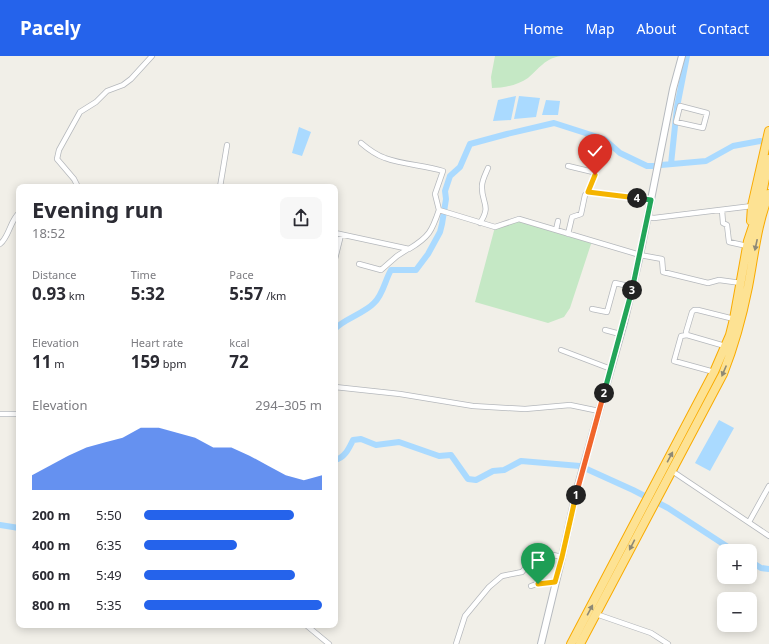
<!DOCTYPE html>
<html lang="en">
<head>
<meta charset="utf-8">
<style>
	:root { --surface:#fff; --page:#f7f7f7; --text:#2b2b33; --muted:#7c7c81; --accent:#2563eb }
	body { margin:0; font-family:"Noto Sans",sans-serif; background:var(--page); color:var(--text); height:100vh; display:flex; flex-direction:column; font-size:15px; white-space:nowrap }
	* { box-sizing:border-box; margin:0 }
	p { font-size:13px; color:var(--muted) }
	.icon { flex:none; width:22px; height:22px; fill:none; stroke:currentColor; stroke-width:2; stroke-linecap:round; stroke-linejoin:round }
	.map { position:relative; flex:1; overflow:hidden }
	.drawer { position:absolute; left:16px; top:128px; width:322px; height:444px; display:flex; flex-direction:column; background:var(--surface); border-radius:8px; box-shadow:0 2px 10px #0003 }
	.drawer>* { flex:none }
	.fabs { position:absolute; left:717px; top:488px; display:grid; gap:8px }
	.fabs a { display:grid; place-items:center; width:40px; height:40px; border-radius:8px; background:var(--surface); box-shadow:0 2px 10px #0003; font-size:20px }
	.pin { position:absolute; display:grid; place-items:center; width:34px; height:34px; color:#fff; margin:-41px -17px; border-radius:50% 50% 50% 0; rotate:-45deg; box-shadow:0 0 4px #0007 }
	.pin .icon { rotate:45deg }
	.km { position:absolute; width:20px; height:20px; margin:-10px; border-radius:50%; background:#222; color:#fff; font-size:11px; line-height:20px; text-align:center }
	.round { display:grid; place-items:center; flex:none; width:42px; height:42px; border-radius:8px; background:var(--page) }
	.summary { display:flex; align-items:center; justify-content:space-between; height:68px; padding:0 16px }
	h1 { font-size:22px; font-weight:700; line-height:30px }
	.stats { display:grid; grid-template-columns:repeat(3,1fr); gap:6px; height:68px; padding:4px 16px }
	.stats div { display:grid; align-content:center }
	.stats b { font-size:17px; font-weight:700 }
	.stats small { font-size:11px; font-weight:400 }
	.stats p { font-size:11px }
	.chart { height:112px; padding:8px 16px }
	.chart p { display:flex; justify-content:space-between }
	.chart svg { width:100%; height:72px; margin-top:4px; fill:var(--accent); opacity:.7 }
	ul { padding:0 16px; list-style:none; font-size:13px }
	li { display:grid; grid-template-columns:64px 48px 1fr; align-items:center; height:30px }
	li i { height:10px; border-radius:5px; background:var(--accent) }
	header { display:flex; align-items:center; gap:24px; box-sizing:border-box; height:56px; padding:0 20px; background:var(--accent); color:#fff }
	header strong { font-size:19px }
	nav { display:flex; gap:22px; margin-inline-start:auto; font-size:14px }
	.map>svg:first-child { display:block }
	.green { fill:#c5e8c5 }
	.water { fill:#aadaff }
	.lines { fill:none; stroke-linecap:round; stroke-linejoin:round }
	.river { stroke:#aadaff; stroke-width:6 }
	.street-casing { stroke:#b5b8bc; stroke-width:6 }
	.secondary-casing { stroke:#b6babf; stroke-width:8 }
	.highway-casing { stroke:#f9ab00; stroke-width:10 }
	.street { stroke:#fff; stroke-width:4.5 }
	.secondary { stroke:#fff; stroke-width:6 }
	.highway { stroke:#fde293; stroke-width:8 }
	.oneway { fill:#8e8975 }
	.split-1-casing { stroke:#fff; stroke-width:8 }
	.split-2-casing { stroke:#fff; stroke-width:8 }
	.split-3-casing { stroke:#fff; stroke-width:8 }
	.split-4-casing { stroke:#fff; stroke-width:8 }
	.split-5-casing { stroke:#fff; stroke-width:8 }
	.split-1 { stroke:#f5b400; stroke-width:5 }
	.split-2 { stroke:#f0652b; stroke-width:5 }
	.split-3 { stroke:#22a559; stroke-width:5 }
	.split-4 { stroke:#22a559; stroke-width:5 }
	.split-5 { stroke:#f5b400; stroke-width:5 }
</style>
</head>
<body>
<header>
<strong>Pacely</strong>
<nav><a>Home</a><a>Map</a><a>About</a><a>Contact</a></nav>
</header>
<div class="map">
<svg width="769" height="588" viewBox="0 0 769 588">
	<rect width="100%" height="100%" fill="#f1efe8"/>
	<path class="green" d="M495 0H561C545 2 539 13 528 22 518 29 504 32 492 32L491 21Z
		M519 163 592 185 570 252 564 261 548 267 475 246 495 171Z"/>
	<path class="water" d="M516 40 511 64 493 65 498 44Z
		M519 40 540 42 536 61 514 63Z
		M546 44 560 45 558 59H542Z
		M299 71 311 76 302 100 292 97Z
		M719 364 734 372 710 415 695 407Z"/>
	<g class="lines">
		<path class="river" d="M671 108 677 51 687 0
			M661 109 706 105 733 90 760 85 769 87
			M335 273C342 264 365 257 374 247 383 239 385 224 391 214H416L428 198 440 176 442 168 446 143 445 135 450 120 460 111 470 88 507 78 554 67 604 83 620 97 647 110H656
			M335 404C345 402 349 392 353 384L361 383 376 389 399 386 439 400 451 399 468 423 476 424 493 415 504 414 521 405 580 410 633 434 668 452 734 495
			M0 469 19 472
			M750 505 761 512 769 513"/>
		<defs>
			<path id="street" d="M680 50 707 57 703 72 676 66Z
				M361 87C368 93 376 99 385 102 404 109 424 109 443 115L435 138 439 154 495 171 519 163 640 199 662 203 663 216 708 227 719 224 741 227
				M568 110 593 116 595 119 588 136
				M78 131 74 123 57 103 59 94 80 56 96 46 107 35 123 29 131 23 152 0
				M220 131 227 89
				M722 154 723 167 727 169 729 186 747 190
				M647 161 654 162 752 150
				M480 167C492 149 481 147 482 130 482 124 486 117 488 112
				M556 174 558 165
				M335 177 409 193C429 181 432 175 439 154
				M568 178 572 161 581 158 585 139 588 136 651 144
				M0 188C9 181 10 165 19 157
				M335 203 341 179
				M359 208 381 214 397 200 408 193
				M592 253 607 256 615 227 633 231
				M605 274 620 278
				M687 279 681 280 674 305 714 316
				M725 290 687 279 686 276 692 256 694 254H698L734 263
				M561 294 611 313
				M335 331 400 338 473 350 525 353 570 349 599 355
				M0 358H19
				M672 415 769 480
				M749 466 769 430
				M531 530 542 526H555
				M596 558 651 577 668 588
				M306 569 329 588
				M456 588 465 560 489 531 502 520 522 516 535 501 544 497 562 501"/>
			<path id="secondary" d="M541 588 562 501 577 433 624 267 640 199 673 33 682 0"/>
			<path id="highway" d="M751 165 752 150 769 75
				M571 588 714 316 730 279 734 263 748 185 759 152 769 103
				M580 588 723 318C734 290 742 261 748 231 754 200 757 167 769 138"/>
		</defs>
		<use href="#street" class="street-casing"/>
		<use href="#secondary" class="secondary-casing"/>
		<use href="#highway" class="highway-casing"/>
		<use href="#street" class="street"/>
		<use href="#secondary" class="secondary"/>
		<use href="#highway" class="highway"/>
	</g>
	<defs><path id="oneway-solid" d="M-6-.8H1V-3.2L6.5 0L1 3.2V.8H-6Z"/></defs>
	<g class="oneway">
		<use href="#oneway-solid" transform="translate(756 189) rotate(102)"/>
		<use href="#oneway-solid" transform="translate(724 315) rotate(113)"/>
		<use href="#oneway-solid" transform="translate(670 401) rotate(-62)"/>
		<use href="#oneway-solid" transform="translate(632 489) rotate(117)"/>
		<use href="#oneway-solid" transform="translate(590 554) rotate(-62)"/>
	</g>
	<g class="lines">
		<defs>
			<path id="split-1" d="M538 528 555 526 562 501 576 439"/>
			<path id="split-2" d="M576 439 604 337"/>
			<path id="split-3" d="M604 337 632 234"/>
			<path id="split-4" d="M632 234 651 144 637 142"/>
			<path id="split-5" d="M595 119 588 136 637 142"/>
		</defs>
		<use href="#split-1" class="split-1-casing"/>
		<use href="#split-2" class="split-2-casing"/>
		<use href="#split-3" class="split-3-casing"/>
		<use href="#split-4" class="split-4-casing"/>
		<use href="#split-5" class="split-5-casing"/>
		<use href="#split-1" class="split-1"/>
		<use href="#split-2" class="split-2"/>
		<use href="#split-3" class="split-3"/>
		<use href="#split-4" class="split-4"/>
		<use href="#split-5" class="split-5"/>
	</g>
</svg>
<div class="fabs">
<a>+</a>
<a>−</a>
</div>
<div class="pin" style="left:538px;top:528px;background:#1e9e55"><svg class="icon" aria-label="arrive" viewBox="0 0 24 24"><path d="M6 21V4h12l-3 4 3 4H6"/></svg></div>
<div class="pin" style="left:595px;top:119px;background:#d93025"><svg class="icon" aria-label="check" viewBox="0 0 24 24"><path d="M5 12l5 5 9-10"/></svg></div>
<b class="km" style="left:576px;top:439px">1</b>
<b class="km" style="left:604px;top:337px">2</b>
<b class="km" style="left:632px;top:234px">3</b>
<b class="km" style="left:637px;top:142px">4</b>
<section class="drawer">
<div class="summary"><div><h1>Evening run</h1><p>18:52</p></div><a class="round"><svg class="icon" aria-label="share" viewBox="0 0 24 24"><path d="M12 15V3M7 8l5-5 5 5M5 13v7h14v-7"/></svg></a></div>
<div class="stats">
<div><p>Distance</p><b>0.93<small> km</small></b></div>
<div><p>Time</p><b>5:32</b></div>
<div><p>Pace</p><b>5:57<small> /km</small></b></div>
</div>
<div class="stats">
<div><p>Elevation</p><b>11<small> m</small></b></div>
<div><p>Heart rate</p><b>159<small> bpm</small></b></div>
<div><p>kcal</p><b>72</b></div>
</div>
<div class="chart"><p><span>Elevation</span>294–305 m</p>
<svg viewBox="0 0 160 44" preserveAspectRatio="none"><path d="M0 44V35L10 29L20 23L30 18L40 15L50 12L60 6L70 6L80 9L90 12L100 18L110 18L120 23L130 29L140 35L150 38L160 35V44z"/></svg>
</div>
<ul>
<li><b>200 m</b>5:50<i style="width:84%"></i></li>
<li><b>400 m</b>6:35<i style="width:52%"></i></li>
<li><b>600 m</b>5:49<i style="width:85%"></i></li>
<li><b>800 m</b>5:35<i style="width:100%"></i></li>
</ul>
</section>
</div>
</body>
</html>
